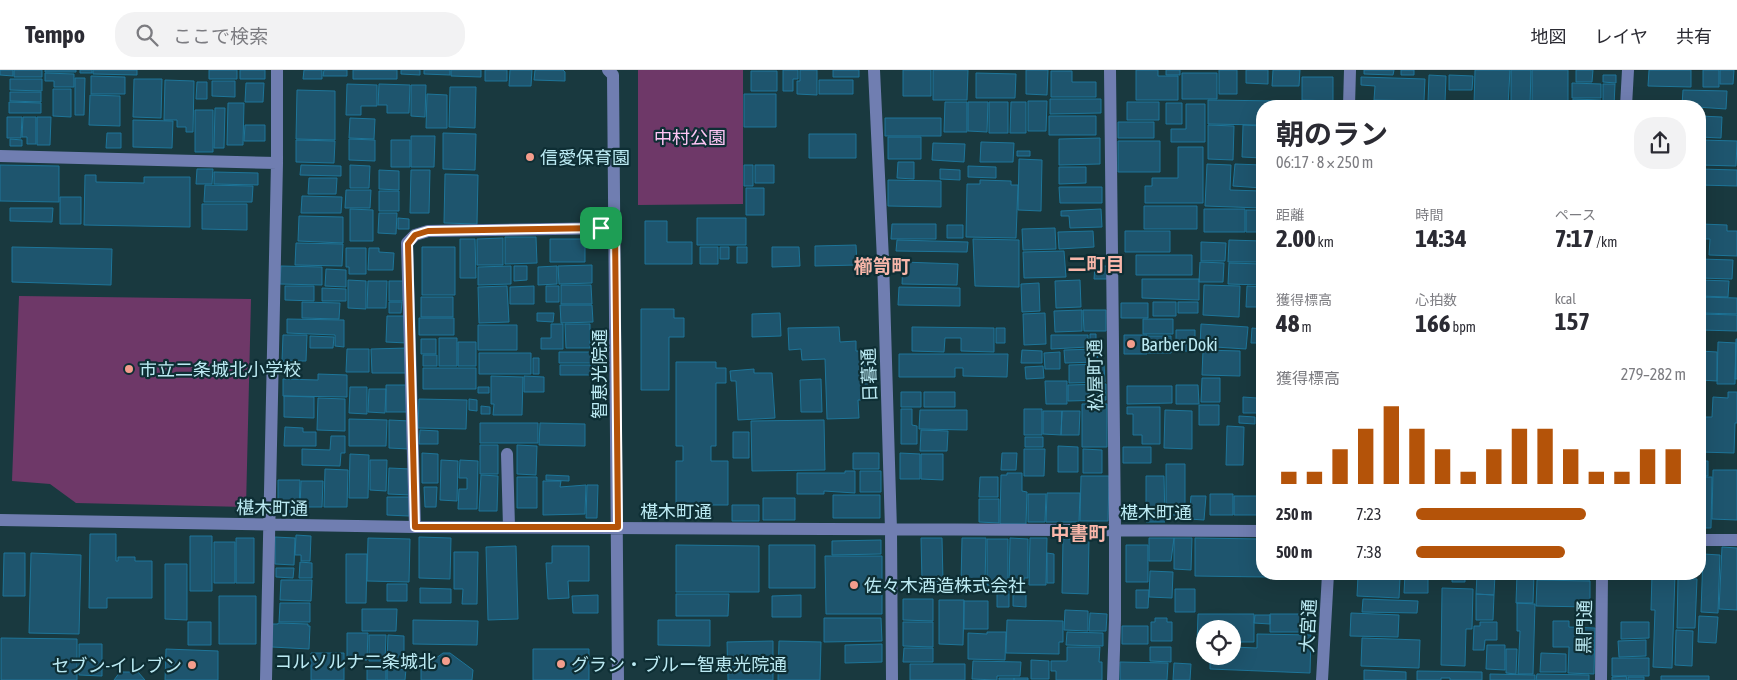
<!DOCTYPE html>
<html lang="ja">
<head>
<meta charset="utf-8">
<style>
	:root { --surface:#fff; --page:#f2f2f3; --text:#2b2b33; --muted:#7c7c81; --line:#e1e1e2; --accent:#b45309 }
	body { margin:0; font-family:"Asap Condensed","Noto Sans JP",sans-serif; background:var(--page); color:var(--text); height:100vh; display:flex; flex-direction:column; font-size:19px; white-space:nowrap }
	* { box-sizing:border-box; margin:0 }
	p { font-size:16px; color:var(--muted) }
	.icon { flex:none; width:28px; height:28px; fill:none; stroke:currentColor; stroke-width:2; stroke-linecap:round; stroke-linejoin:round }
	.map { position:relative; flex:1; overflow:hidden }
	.panel { position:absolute; left:1256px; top:30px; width:450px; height:480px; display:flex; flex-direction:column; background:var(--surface); border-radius:20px; box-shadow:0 5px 20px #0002 }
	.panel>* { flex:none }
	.tools { position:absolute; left:1196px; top:550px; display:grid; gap:10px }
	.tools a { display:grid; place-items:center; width:45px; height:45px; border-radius:50%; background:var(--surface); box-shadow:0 5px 20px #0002; font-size:25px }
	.pin { position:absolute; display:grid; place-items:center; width:42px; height:42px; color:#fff; margin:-21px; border-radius:10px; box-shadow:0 2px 8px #0006 }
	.round { display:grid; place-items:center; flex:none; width:52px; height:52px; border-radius:20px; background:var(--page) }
	.head { display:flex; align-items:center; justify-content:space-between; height:85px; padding:0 20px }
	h1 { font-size:28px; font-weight:700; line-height:38px }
	.stats { display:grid; grid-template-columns:repeat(3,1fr); gap:8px; height:85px; padding:5px 20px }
	.stats div { display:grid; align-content:center }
	.stats b { font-size:25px; font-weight:700 }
	.stats small { font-size:14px; font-weight:400 }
	.stats p { font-size:14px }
	.chart { height:140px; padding:10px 20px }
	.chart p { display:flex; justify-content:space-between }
	.chart svg { width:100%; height:90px; margin-top:5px; stroke:var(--accent); stroke-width:6 }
	ul { padding:0 20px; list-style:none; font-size:16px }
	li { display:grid; grid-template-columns:80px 60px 1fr; align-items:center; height:38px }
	li i { height:12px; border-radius:6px; background:var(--accent) }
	header { display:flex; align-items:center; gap:30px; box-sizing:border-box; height:70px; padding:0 25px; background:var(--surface); border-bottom:1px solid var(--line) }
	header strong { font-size:24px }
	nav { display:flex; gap:28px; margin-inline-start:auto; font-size:18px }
	.search { width:350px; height:45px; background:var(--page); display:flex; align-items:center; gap:12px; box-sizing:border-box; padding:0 18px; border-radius:20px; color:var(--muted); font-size:19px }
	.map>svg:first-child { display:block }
	.green { fill:#6e3868 }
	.building { fill:#1e556e; stroke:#1e7599 }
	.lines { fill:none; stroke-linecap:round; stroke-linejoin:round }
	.minor { stroke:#707eb1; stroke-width:12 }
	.route-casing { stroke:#fff; stroke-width:10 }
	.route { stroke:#b45309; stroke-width:6 }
	.poi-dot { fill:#f49d8c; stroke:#0e2e34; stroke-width:2 }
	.labels { text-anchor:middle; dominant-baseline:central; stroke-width:4.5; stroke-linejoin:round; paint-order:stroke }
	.park-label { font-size:18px; fill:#fec6f5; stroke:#0e2e34 }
	.poi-label { font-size:18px; fill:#bceaf3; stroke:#0e2e34; text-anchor:start }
	.street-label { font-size:18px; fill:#bceaf3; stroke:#0e2e34 }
	.neighbourhood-label { font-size:19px; font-weight:bold; fill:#f9b7aa; stroke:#0e2e34 }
</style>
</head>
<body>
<header>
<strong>Tempo</strong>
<div class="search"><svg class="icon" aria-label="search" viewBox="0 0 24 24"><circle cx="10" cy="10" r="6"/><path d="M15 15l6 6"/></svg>ここで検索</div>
<nav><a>地図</a><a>レイヤ</a><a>共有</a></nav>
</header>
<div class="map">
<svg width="1737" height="610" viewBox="0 0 1737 610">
	<rect width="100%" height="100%" fill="#19393f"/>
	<path class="green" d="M638 0H743V134L638 135Z
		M19 226 251 229 246 437 76 433 50 414 12 411Z"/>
	<path class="building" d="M0 0H13V6L0 5Z
		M14 0H42V7H14Z
		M45 0H76V2H45Z
		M80 0H92V3H80Z
		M93 0H137V5L93 4Z
		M209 0H237V9H209Z
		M240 0H265V9H240Z
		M304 0H322V9H303Z
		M324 0H347V6H323Z
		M353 0H397V9H353Z
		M401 0H420V5L401 4Z
		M424 0H450V5L424 4Z
		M451 0H481V7L451 6Z
		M485 0H507V11H485Z
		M510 0H532L531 16H509Z
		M535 0H563L565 2V11L534 10Z
		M783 0H798V9H793V21H783Z
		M800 0H817V25L797 24V11H800Z
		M833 0H859V7H833Z
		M903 0H931V26H903Z
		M933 0H968L967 30H933Z
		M1026 0H1048L1047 25 1026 24Z
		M1136 0H1158V6H1178V30H1136Z
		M1166 0H1180V5H1166Z
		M1219 0H1237V24H1219Z
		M1246 0H1268V14L1246 13Z
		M1273 0H1300L1299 16H1272Z
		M1364 0H1394L1393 5 1364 4Z
		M1401 0H1414V5H1401Z
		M1475 0H1510L1508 36 1474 35Z
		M1511 0H1531L1530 36H1511Z
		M1532 0H1568V33L1532 32Z
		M1576 0H1593L1592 12H1576Z
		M1649 0H1691V17L1648 16Z
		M1703 0H1719V17H1703Z
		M1720 0H1734L1733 14H1720Z
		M751 1H777V21H751Z
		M1051 1H1072V12H1096V27H1051Z
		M45 3 74 4V17H54V11H45Z
		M976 3 1016 4 1015 28H976Z
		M1182 3H1217V29H1182Z
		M1429 5 1446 6 1445 33 1428 32Z
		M1449 5 1473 6 1472 20H1449Z
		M1603 5H1616V13L1603 12Z
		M91 6 125 7V24H91Z
		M1302 7H1333V31L1302 30Z
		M1361 7 1425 9 1424 31 1374 30 1375 16 1361 15Z
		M75 8H85L84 45H75Z
		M10 9H42V21L10 20Z
		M134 9H162L161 48 133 47Z
		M165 10 194 11 193 62H186V57H177V50H164Z
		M819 10H853V24H819Z
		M212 11H235V27L212 26Z
		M197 12H207V29H196Z
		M246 13H264L263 32H245Z
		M1572 13 1601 14V28H1572Z
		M347 14 377 15V36H361V45H346Z
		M379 14 410 15 409 43H387V35H378Z
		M1603 14H1615L1614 36H1603Z
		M411 15H426L425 47 411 46Z
		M450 17H476L475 58 449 57Z
		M53 19H71V47L53 46Z
		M297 20 335 21V70L296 69Z
		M1683 20 1727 21 1726 39 1682 36Z
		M10 22H41V32L10 31Z
		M427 24 447 25V58H426Z
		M744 24H776V57H744Z
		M90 25 120 26V56L89 55Z
		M1050 29H1101V43L1050 44Z
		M1573 29 1601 30V36H1572Z
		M1208 30 1280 31V36H1262V55L1208 54Z
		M1028 31H1047L1046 61H1028Z
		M9 32 41 33V43H9Z
		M945 32H967V62H944Z
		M968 32H988L987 62 968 61Z
		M989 32H1008V63H989Z
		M1011 32H1026V63H1010Z
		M1127 32H1159V50H1127Z
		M1291 32 1334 33V36H1291Z
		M228 33H244L243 75H227Z
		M1166 33H1182V54H1166Z
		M1186 34H1205V72H1171V59H1186Z
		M215 38H225L224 78H214Z
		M195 40H213V82H195Z
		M1049 46H1096V65H1049Z
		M1700 46 1722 47 1721 68 1700 67Z
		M7 47H22L21 68H7Z
		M23 47H36V74H27V67H22Z
		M37 47H51L50 75H37Z
		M350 48 375 49 374 69 349 68Z
		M885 48H941V66H885Z
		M133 50 173 51 172 78 133 77Z
		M1118 52H1154V68H1118Z
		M245 55H265V71H244Z
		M1208 55 1234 56 1233 90 1208 89Z
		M1243 55 1262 56V88L1242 87Z
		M107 63H121V78H106Z
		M443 63 476 64 475 100 443 99Z
		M809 64H856V88H809Z
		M411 66H435L434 97H411Z
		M888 67H921V89H888Z
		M1100 68V94L1059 95V69Z
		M10 69 22 70V76H10Z
		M349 69 375 70V91L349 90Z
		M296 70 335 71 334 93 296 92Z
		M391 70H410V97H391Z
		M1700 70 1737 71 1736 96 1700 95Z
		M1118 71H1160V102H1118Z
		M981 72 1014 73 1013 92H980Z
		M933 73 965 74 964 92 932 90Z
		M1178 77H1203V133H1145V116H1152V108H1178Z
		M1017 81H1030V86H1017Z
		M1019 89 1042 90 1041 141 1018 140Z
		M898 92H914V109L897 108Z
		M1207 94 1231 95 1230 120 1262 121V138L1205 136Z
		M1235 94 1262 95V118L1233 116Z
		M0 95 59 96V132L0 131Z
		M301 95 341 96V106L300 105Z
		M350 95 370 96 369 118H350Z
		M744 95H753V116H744Z
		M755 95H774V113H755Z
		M968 96 996 97V108L968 107Z
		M1059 97H1086V113L1059 114Z
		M197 99H213L212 114H196Z
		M940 99 960 100V110L940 109Z
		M1700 99 1737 100V116L1700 115Z
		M379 100 399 101V120L379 119Z
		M411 100H430L429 143H410Z
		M214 102 258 103V115L214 114Z
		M445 104 478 105 477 154 444 153Z
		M85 105H96V112L144 113V107H190V157L84 155Z
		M309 108H337L336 124H308Z
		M888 110 941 111V137L888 136Z
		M980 110 1011 111V115H1018L1016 168 966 167 967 114H980Z
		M205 115 253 116 252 132H204Z
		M1059 117H1102V133H1060Z
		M746 118H764V145H746Z
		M346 120H371L370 138H345Z
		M379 121H399V141H379Z
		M302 126 342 127 341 143H301Z
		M60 127H81V154H60Z
		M202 134H247V160L202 159Z
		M1144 136H1197V159H1144Z
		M10 138H53L52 152 10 151Z
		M350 139 373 140V171H350Z
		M1101 139 1102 157 1070 158 1069 146H1061V141Z
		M1204 139H1245V162H1204Z
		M1246 140H1262V162H1246Z
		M379 143H397L396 164 378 163Z
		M299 146 343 147V173L298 171Z
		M398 148 409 149V159H398Z
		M697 148H746V175H697Z
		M645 151H667V172H692V194H645Z
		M892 154H936V169H891Z
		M1701 154 1727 155V161H1737V186L1709 185 1710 169H1700Z
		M947 155H963V168H947Z
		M1055 158 1056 179 1023 180 1022 159Z
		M1093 161 1094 177 1059 179 1058 162Z
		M1125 161H1170V182H1125Z
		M505 167H536L537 193 505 194Z
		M503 168V195H477V169Z
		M460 169H475L476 208H460Z
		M550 169H585V192H550Z
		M973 169 1019 170V217L975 216Z
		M897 170 968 172 967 182 896 181Z
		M1229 170 1262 171V192H1228Z
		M1201 172 1226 173 1225 191H1201Z
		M296 173 343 174 342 196 295 195Z
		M856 175 857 195 815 196V176Z
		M12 177 112 179 111 215 12 212Z
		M422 177H455V225H422Z
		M700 177H718V194H700Z
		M720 177H729V189H720Z
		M737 177H747V193H737Z
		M772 177H799L800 196 772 197Z
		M346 178H366V204H349V197H346Z
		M369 178H379V182L394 183 393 200H368Z
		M1064 181 1066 207 1024 208 1023 182Z
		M1136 185H1192V205H1136Z
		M1700 189 1733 190 1732 209 1700 208Z
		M903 192 958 194 957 215 902 214Z
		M1200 192 1224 193 1223 212H1199Z
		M1229 193 1262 194V215L1228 214Z
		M592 195V213L559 214 558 196Z
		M281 196 322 197V215L280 214Z
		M511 196V214L478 215V197Z
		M514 196H527V210L514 211Z
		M557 196V214L538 215V197Z
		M1095 196H1107V209H1094Z
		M326 199 346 200V217L325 216Z
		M1142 209H1199V230L1142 228Z
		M348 210 366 211V239L348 238Z
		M1080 210 1081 237 1056 238 1055 211Z
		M1700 210 1729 211 1728 227 1700 226Z
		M368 211H387L386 238H367Z
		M389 211H404V231H389Z
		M1039 213 1040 241 1022 242 1021 214Z
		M561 215H591L592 234H561Z
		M1204 215 1240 216 1239 247 1203 245Z
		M285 216H314V231L285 230Z
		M507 216 509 252 479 253 478 217Z
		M534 216V234H510V217Z
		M546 216H559V232H546Z
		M1247 216 1262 217V237H1246Z
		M899 217 960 218V236L898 235Z
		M322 218 346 219V231H322Z
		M421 227H453V247H421Z
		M1700 227 1737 228V244L1700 243Z
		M302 232 340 233 339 249 302 248Z
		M389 232H402L401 243H389Z
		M1153 232H1176V246H1153Z
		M1178 232H1198V243H1178Z
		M1121 233H1148V248H1121Z
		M560 235H592L593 252 561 253Z
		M641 239H674V248H684V267H669V320H641Z
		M1082 240V261L1055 262 1054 241Z
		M1083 240H1106V261H1084Z
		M537 243H554L553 252 537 251Z
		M780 243 781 266 752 267V244Z
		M1045 243 1046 274 1024 275 1023 244Z
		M1700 244 1737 245V261L1700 260Z
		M387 246H408L407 273 386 272Z
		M419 248H454V265H419Z
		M287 249 344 250V277L335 276V265L287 263Z
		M1143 249H1173V264H1143Z
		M551 254H563V279H541V268H551Z
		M565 254H590V278H566Z
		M1201 254 1248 257 1246 279 1200 276Z
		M478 255H517V280H478Z
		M839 257 840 272 856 271V281H871L872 330H858L859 348 827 349 825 289 802 290 801 279 789 280 788 258Z
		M912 257 994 258V282L961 281V268H945L944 282 912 281Z
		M996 258H1005V273H996Z
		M1252 258 1262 259V273H1251Z
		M1176 260H1195V281H1176Z
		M1090 264H1096V270L1090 271Z
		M283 265H307L306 291H282Z
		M1051 265H1088V277L1051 279Z
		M1124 265H1147V284H1124Z
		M310 266 334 267 333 278H310Z
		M1148 266H1171V283H1148Z
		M439 268H457V296H439Z
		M421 269H436V284H421Z
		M1736 269H1737V309H1735Z
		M458 272H476V296H458Z
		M1718 272 1736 273 1735 314H1717Z
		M408 278 409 303H372L371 279Z
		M347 279H369V302H346Z
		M1097 279 1098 292 1065 293 1064 280Z
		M1022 280 1042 281V293H1021Z
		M1203 280 1240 281V306L1202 305Z
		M1700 281 1717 282V311L1700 310Z
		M559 282H594V293H559Z
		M1060 282V299H1045L1044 283Z
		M479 283H531V304H479Z
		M899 284H1008L1007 307 963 306V298H955V307H899Z
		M423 285H437V296H423Z
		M533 288H539V304H533Z
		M676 292H716V298H726V313H716V376H711V391H728V435H676V391H683V376H676Z
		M1104 294 1105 312 1069 313V295Z
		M560 295H595V305H560Z
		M1043 296 1044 308 1026 309 1025 297Z
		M423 298H476V319H423Z
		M754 299V303H772L775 348 738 350 736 311H731L730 301Z
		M318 304 347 305V327L283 326V309L318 310Z
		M491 306 523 307 522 345H493L494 334H491Z
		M524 306 544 307V322H524Z
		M1202 308H1220V332H1201Z
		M821 309 822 342H801L800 310Z
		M1259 310H1262V355H1258Z
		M1045 311H1067V334H1046Z
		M1106 314V330L1068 331V315Z
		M386 315H407V342H386Z
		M1176 315H1198L1199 334H1176Z
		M1127 316H1172V333L1127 334Z
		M350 317H367V344L349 343Z
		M478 317H489V323H478Z
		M369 319H386L385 343 368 342Z
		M901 322H921V337H901Z
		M924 322H955V337H924Z
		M1728 322H1737V353H1735L1734 383 1700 382V347H1712L1713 327 1728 328Z
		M284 326 314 327V348L284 347Z
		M1243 327 1257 328V343H1243Z
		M318 328 345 329V361L317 360Z
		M419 329 467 330 466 359 418 358Z
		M469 329 477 330V341L469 340Z
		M1082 334H1107V377H1082Z
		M1199 335H1219V355H1199Z
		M481 336 490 337V344H481Z
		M1127 337H1160V374H1142V365H1133V344H1127Z
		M901 339H912V355L917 356V374H901Z
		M1024 339H1042V365H1024Z
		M920 340H967V360L919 359Z
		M1165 340 1192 341V379L1164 378Z
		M1043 341H1062L1061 365 1043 364Z
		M1062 341H1080L1079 365H1061Z
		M1239 346 1255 347V354L1239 353Z
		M349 349 387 350 386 376H349Z
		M389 350 410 351 409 379 389 378Z
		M824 350 825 400 752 401 751 351Z
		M480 353H538V373H480Z
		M540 353 585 354V376L539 375Z
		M1227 356 1244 357 1243 395H1226Z
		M285 357 303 358V362H316V376H284Z
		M420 360 438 361V374H419Z
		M921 360 948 361 947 381H920Z
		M733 362H749V388H733Z
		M331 366H345V383H341L340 396 302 395V379L330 380Z
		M1025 367H1043V377H1025Z
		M480 375H498V404H480Z
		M517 375 537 376 536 405 517 404Z
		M1058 376 1078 377V402H1058Z
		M1123 377H1151V393H1123Z
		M1024 379H1045L1044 406H1024Z
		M1083 379 1102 380V403H1083Z
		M422 383 438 384V413H422Z
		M853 383H879V399H853Z
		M900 383 920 384V409H900Z
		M1002 383H1017L1016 400H1001Z
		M350 384 369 385 368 428H349Z
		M921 384H943V410L921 409Z
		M370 390H387L386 421 370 420Z
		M441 390 458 391 457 431 440 430Z
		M460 390 478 391 477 439H458L459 419H467V408H459Z
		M1700 391H1708V406H1700Z
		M1166 394H1185V445H1166Z
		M389 398 411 399V425L388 424Z
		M325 399 348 400 347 437H324Z
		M1713 400H1737V450L1712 449Z
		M845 401H855V423L824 421V424H797V403H845Z
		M860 401H881V422H860Z
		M1007 403H1022V421L1027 422 1026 454H1000L1001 405H1007Z
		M481 405 498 406 497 441H479Z
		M546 405 569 406V411L546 410Z
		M1081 406H1109L1108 451H1080Z
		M1146 406H1164L1165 452H1146Z
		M517 407H537V438H517Z
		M980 407H998V427H979Z
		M1700 407H1712L1711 458H1700Z
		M278 410H300L299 443H278Z
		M301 411H323L322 437H300Z
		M543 411H561L560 417 586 415 585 444 543 445Z
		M587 415H598L597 448H586Z
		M424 417H437L436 437H425Z
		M1047 423H1080L1079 452H1046Z
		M1028 424H1046L1045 452H1028Z
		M1210 424H1233V445H1210Z
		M833 425H880V448H833Z
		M1191 426H1206L1204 450 1189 449Z
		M1234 426H1258V445H1234Z
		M387 427H409V446L387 445Z
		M763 428H795V450H763Z
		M979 429H999V453L979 452Z
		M732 435H759V451H732Z
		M90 464H116V491H118V487H135V491H152V528H107V538H89Z
		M296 465 311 466 310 491H301V485H295Z
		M190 466H212V521H190Z
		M275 467 295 468 294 495 275 494Z
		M419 467 451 468 450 509 419 508Z
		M236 468H254V513H236Z
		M368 468 410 469 409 512 367 511Z
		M921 468H942L943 511 922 512Z
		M962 468H986L985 514H961Z
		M1010 468 1028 469V508H1024V516H1009Z
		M1030 468H1047L1046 515H1029Z
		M1149 468H1174L1171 491H1149Z
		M1174 468H1192L1191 500 1174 499Z
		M1195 468 1262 469V504H1267V507L1195 506Z
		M987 469H1008V516L987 515Z
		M1063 469H1089L1088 524 1062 523Z
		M881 470V484L832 485V471Z
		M214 472H235V513H214Z
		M676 475 759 476V522H676Z
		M769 475H815V518H769Z
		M1126 475H1148V512H1126Z
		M516 476 518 549 488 550 486 477Z
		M552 476H589V511H568L569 528 548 529 546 493H552Z
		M1722 477 1737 478V540L1719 539Z
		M454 482H478L477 534H462L463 519H454Z
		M4 483H25V526H3Z
		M31 483 81 485 79 564 29 563Z
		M1047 483 1054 484V513H1047Z
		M346 484H367L366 533H346Z
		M1703 484 1720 485 1718 543 1701 542Z
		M825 486H882V544H826Z
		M300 492 312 493V508H299Z
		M165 494H187V550L165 549Z
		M276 498H294L293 508 276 507Z
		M1150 501 1173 502 1172 528 1149 527Z
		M1267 504H1312V508H1267Z
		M1353 504H1393V506Z
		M1405 504H1428V523H1404Z
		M1452 504H1465V512H1452Z
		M1477 504H1495L1494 525 1476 524Z
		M1517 504H1534L1533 533H1516Z
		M1537 504H1590V510L1537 508Z
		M1652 504H1675L1672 598 1653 597 1655 540H1651Z
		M1358 506 1400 508 1399 528 1357 526Z
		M1678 508 1697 509 1695 558H1677Z
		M281 510H312L311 531 280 530Z
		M1537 510 1590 511V537L1536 536Z
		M387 514H407V531H387Z
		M420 518 451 519V533H420Z
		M1442 518 1473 519 1472 559H1466L1465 596 1441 595Z
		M1175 519H1195V542H1175Z
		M997 520H1009V537H997Z
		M1013 520 1026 521V537L1013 536Z
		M1136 520H1149L1148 538H1136Z
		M676 524H729L728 546H676Z
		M1476 524 1494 525 1493 550H1476Z
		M598 525V543H573L572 526Z
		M801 525V547H772V526Z
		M219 526H256V574H219Z
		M903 529H933V551L903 550Z
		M1363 529 1418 531 1417 543 1362 542Z
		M939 530H964L963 575 939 574Z
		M964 531H988V559H964Z
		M280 533H310V552H279Z
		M1517 533 1535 534 1533 604H1518L1520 561H1517Z
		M362 539H397L396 561H362Z
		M1065 540 1088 541V561L1064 560Z
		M1090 543 1107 544 1106 561H1089Z
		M1351 543 1399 545 1398 567 1350 566Z
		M1198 544H1254V572H1232V559H1205V573H1197Z
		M1270 544H1305V562H1270Z
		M1255 545H1270V554L1254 553Z
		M1699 546 1718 547 1716 573 1698 572Z
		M824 548H881L882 571 824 572Z
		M1155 548H1167V552H1172V571H1151V552H1155Z
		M413 550 478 551 477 575 413 574Z
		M658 550H710V576L658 575Z
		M1007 550 1063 551V572H1059V584L1006 583Z
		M1553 551H1569V557L1595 558 1594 604 1568 603 1569 577H1553Z
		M188 552H211V575H188Z
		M903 552H933V577L903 576Z
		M1480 552H1497V570H1485L1484 580H1473L1474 556H1480Z
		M1621 552H1649V568L1621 569Z
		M278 553 308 554V556H310L309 579 272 577V554H278Z
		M1122 556H1148V574H1122Z
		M1676 560 1693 561 1692 596 1675 595Z
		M987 562H1006L1005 590 968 589V563L987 564Z
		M1067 562 1103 563V576L1066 575Z
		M347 563H368L367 590H347Z
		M1257 564 1311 565 1310 603 1210 599V586H1232V577L1257 578Z
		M369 565H386L385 591H369Z
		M388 565 404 566V591H387Z
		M1 568 77 569V610H1Z
		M1362 568 1420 570 1419 598 1361 596Z
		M1646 570V586L1619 587 1618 571Z
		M773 571V610H728L727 572Z
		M779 571 821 572 820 610H778Z
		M79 574H102V606L79 605Z
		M882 574V592L845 593V575Z
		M1487 575H1505V600L1486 599Z
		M1067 577H1100L1099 592H1102V610H1056V601H1051V591H1067Z
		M1150 577H1171V592L1150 591Z
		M904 578H933V592H903Z
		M166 579 218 581V610H165Z
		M533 579H589V610H533Z
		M1506 579H1517L1516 604 1506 603Z
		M311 583H344V610H311Z
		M443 583H450L473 600 472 610H421V599Z
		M1541 583 1566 584V602H1540Z
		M1612 588H1649V606H1612Z
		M1031 590 1049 591V609H1031Z
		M973 591 1021 592 1020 606H997V610L972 609Z
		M1120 592 1168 593 1167 610H1120Z
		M1174 593 1191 594 1190 610H1173Z
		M910 594H965V610H910Z
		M367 598H386V610H367Z
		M387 599H406L405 610H387Z
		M1364 600 1406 602V610H1364Z
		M1417 601 1482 602V610H1450V608H1441V610H1417Z
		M120 602H138L145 610H114Z
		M1490 604 1535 605V610H1490Z
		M1537 604 1589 605V610H1536Z
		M1626 606 1627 610H1612V607Z
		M1661 606H1709V610H1661Z
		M1628 607H1644V610H1628Z
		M999 608H1014V610H999Z
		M1014 608H1028V610H1014Z"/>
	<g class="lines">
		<path class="minor" d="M608 0 613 5 618 610
			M874 0 883 190 891 460 892 610
			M1110 0 1115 460V550L1113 610
			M1349 36 1350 0
			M1626 36 1628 0
			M0 86 277 93
			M507 384 509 457
			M0 450 415 457 1262 461
			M415 457 407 173 415 165 428 161 615 158
			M1700 470H1737
			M266 610 277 93V0
			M1322 610 1328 504
			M1601 610 1602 504"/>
	</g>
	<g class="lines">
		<defs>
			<path id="route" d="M601 158H615L618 457H415L408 174 415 165 428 161Z"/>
		</defs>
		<use href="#route" class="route-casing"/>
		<use href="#route" class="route"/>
	</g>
	<g class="poi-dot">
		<circle cx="530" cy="87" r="5"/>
		<circle cx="1131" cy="274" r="5"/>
		<circle cx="129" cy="299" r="5"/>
		<circle cx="854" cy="515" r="5"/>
		<circle cx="446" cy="591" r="5"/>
		<circle cx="561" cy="594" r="5"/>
		<circle cx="192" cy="595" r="5"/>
	</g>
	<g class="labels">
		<g class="park-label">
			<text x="690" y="67">中村公園</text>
		</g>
		<g class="poi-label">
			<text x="540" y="87">信愛保育園</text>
			<text x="1141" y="274">Barber Doki</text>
			<text x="139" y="299">市立二条城北小学校</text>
			<text x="864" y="515">佐々木酒造株式会社</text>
			<text x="436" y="591" text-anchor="end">コルソルナ二条城北</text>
			<text x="571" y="594">グラン・ブルー智恵光院通</text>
			<text x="182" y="595" text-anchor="end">セブン-イレブン</text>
		</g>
		<g class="street-label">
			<text transform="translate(599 304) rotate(-90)">智恵光院通</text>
			<text transform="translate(869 305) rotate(-92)">日暮通</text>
			<text transform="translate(1095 305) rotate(-91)">松屋町通</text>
			<text transform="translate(272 438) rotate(1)">椹木町通</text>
			<text x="676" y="441">椹木町通</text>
			<text x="1156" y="442">椹木町通</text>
			<text transform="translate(1308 556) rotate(-87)">大宮通</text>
			<text transform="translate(1584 557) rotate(-89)">黒門通</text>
		</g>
		<g class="neighbourhood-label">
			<text x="1096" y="194">二町目</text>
			<text x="882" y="196">櫛笥町</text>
			<text x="1079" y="463">中書町</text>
		</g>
	</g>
</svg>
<div class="tools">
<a><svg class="icon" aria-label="locate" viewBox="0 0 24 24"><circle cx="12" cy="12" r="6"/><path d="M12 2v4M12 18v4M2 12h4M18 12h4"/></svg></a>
</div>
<div class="pin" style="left:601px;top:158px;background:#1e9e55"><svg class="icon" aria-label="arrive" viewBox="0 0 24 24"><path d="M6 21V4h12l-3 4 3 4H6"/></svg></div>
<section class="panel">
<div class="head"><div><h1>朝のラン</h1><p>06:17 · 8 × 250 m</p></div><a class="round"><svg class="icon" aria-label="share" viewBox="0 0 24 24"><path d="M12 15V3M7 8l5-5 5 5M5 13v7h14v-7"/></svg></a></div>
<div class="stats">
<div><p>距離</p><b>2.00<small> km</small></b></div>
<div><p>時間</p><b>14:34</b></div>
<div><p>ペース</p><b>7:17<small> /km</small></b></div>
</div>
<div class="stats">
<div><p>獲得標高</p><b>48<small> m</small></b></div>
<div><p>心拍数</p><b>166<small> bpm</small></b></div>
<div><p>kcal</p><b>157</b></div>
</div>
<div class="chart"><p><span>獲得標高</span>279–282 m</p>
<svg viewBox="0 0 160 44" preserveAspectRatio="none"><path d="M5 44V38M15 44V38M25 44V27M35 44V17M45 44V6M55 44V17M65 44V27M75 44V38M85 44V27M95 44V17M105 44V17M115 44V27M125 44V38M135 44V38M145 44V27M155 44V27"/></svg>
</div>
<ul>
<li><b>250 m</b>7:23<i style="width:63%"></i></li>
<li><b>500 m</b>7:38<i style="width:55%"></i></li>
</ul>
</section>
</div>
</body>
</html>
